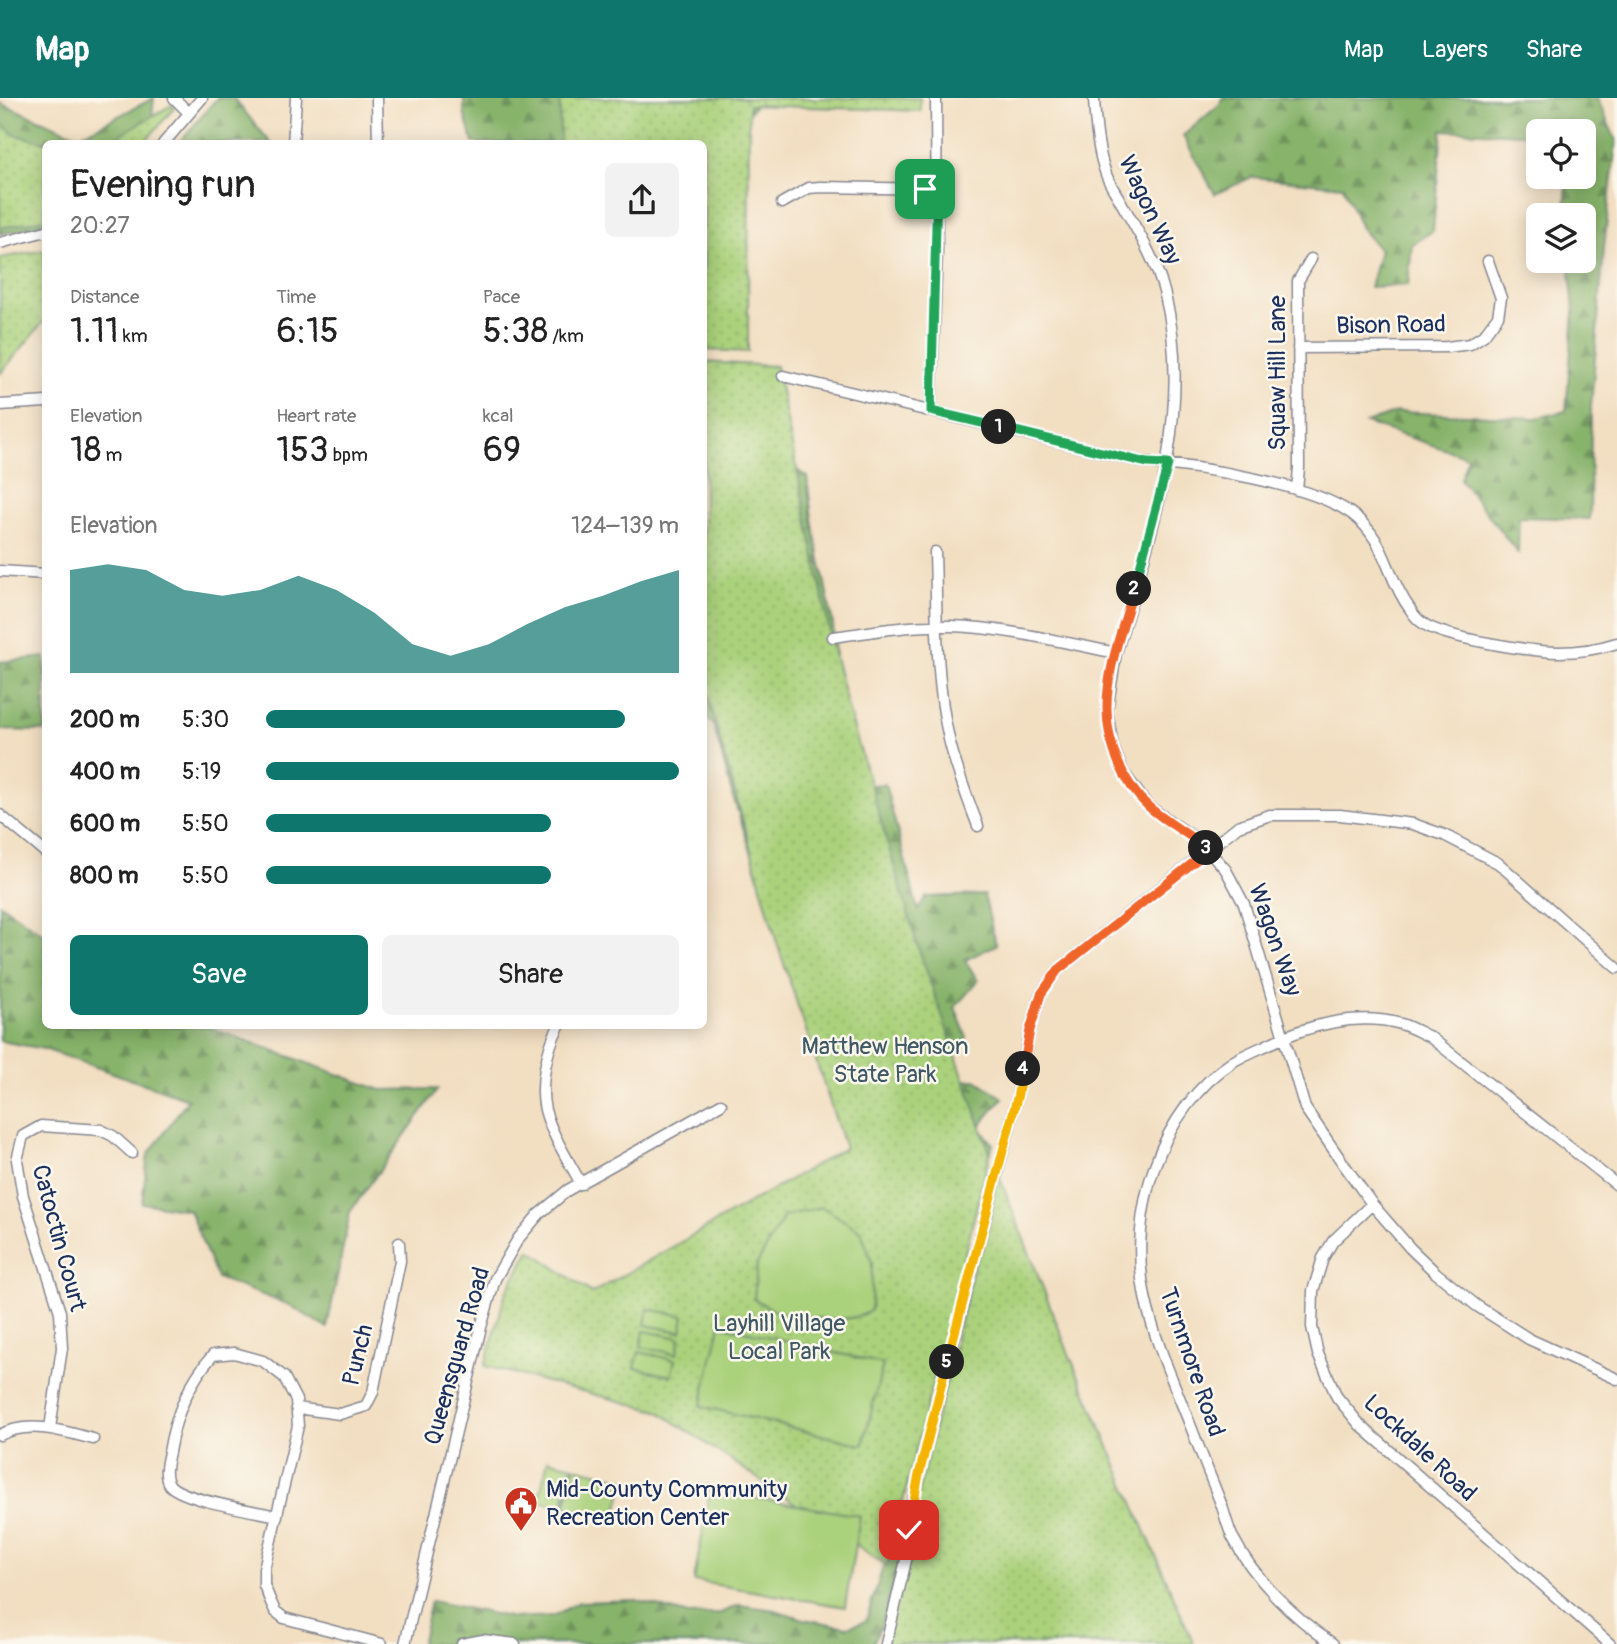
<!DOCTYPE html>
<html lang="en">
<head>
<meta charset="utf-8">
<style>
	:root { --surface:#fff; --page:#f2f2f2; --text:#222; --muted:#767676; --accent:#0f766e }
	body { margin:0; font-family:Pangolin,sans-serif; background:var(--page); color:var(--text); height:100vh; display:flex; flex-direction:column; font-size:26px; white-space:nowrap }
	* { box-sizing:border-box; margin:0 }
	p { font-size:23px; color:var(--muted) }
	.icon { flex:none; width:38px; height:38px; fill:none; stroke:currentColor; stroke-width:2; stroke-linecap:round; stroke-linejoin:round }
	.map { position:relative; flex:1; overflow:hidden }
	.details { position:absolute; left:42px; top:42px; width:665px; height:889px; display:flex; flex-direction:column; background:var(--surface); border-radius:10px; box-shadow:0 4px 18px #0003 }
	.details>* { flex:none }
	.buttons { position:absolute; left:1526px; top:21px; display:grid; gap:14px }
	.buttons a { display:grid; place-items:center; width:70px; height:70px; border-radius:10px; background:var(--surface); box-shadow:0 4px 18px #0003; font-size:35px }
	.pin { position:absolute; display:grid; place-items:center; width:60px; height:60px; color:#fff; margin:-30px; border-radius:14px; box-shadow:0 4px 10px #0006 }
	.km { position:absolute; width:35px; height:35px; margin:-18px; border-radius:50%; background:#222; color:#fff; font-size:19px; line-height:35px; text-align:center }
	.round { display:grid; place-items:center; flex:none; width:74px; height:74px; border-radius:10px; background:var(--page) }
	.headline { display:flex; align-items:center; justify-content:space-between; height:119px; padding:0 28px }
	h1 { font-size:38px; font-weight:600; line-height:52px }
	.stats { display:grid; grid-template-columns:repeat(3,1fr); gap:10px; height:119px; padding:7px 28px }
	.stats div { display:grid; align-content:center }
	.stats b { font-size:35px; font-weight:600 }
	.stats small { font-size:19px; font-weight:400 }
	.stats p { font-size:19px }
	.chart { height:196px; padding:14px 28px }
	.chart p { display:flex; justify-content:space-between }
	.chart svg { width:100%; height:126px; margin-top:7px; fill:var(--accent); opacity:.7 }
	.cta { display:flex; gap:14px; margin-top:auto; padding:14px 28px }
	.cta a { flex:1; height:80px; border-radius:10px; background:var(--accent); color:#fff; font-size:28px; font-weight:600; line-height:80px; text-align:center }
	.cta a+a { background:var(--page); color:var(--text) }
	ul { padding:0 28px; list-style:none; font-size:23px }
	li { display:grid; grid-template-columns:112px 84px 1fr; align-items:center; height:52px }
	li i { height:18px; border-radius:9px; background:var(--accent) }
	header { display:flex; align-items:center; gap:42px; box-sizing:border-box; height:98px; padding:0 35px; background:var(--accent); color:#fff }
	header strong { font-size:33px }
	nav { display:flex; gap:38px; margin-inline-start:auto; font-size:24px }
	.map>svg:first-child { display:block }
	.forest { fill:url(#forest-firs); stroke:#517164; stroke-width:2 }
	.park { fill:url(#park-dots); stroke:#62806c; stroke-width:2 }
	.pitch { fill:#aad17b; stroke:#62806c; stroke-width:2 }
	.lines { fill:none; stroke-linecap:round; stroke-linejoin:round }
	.minor-casing { stroke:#868690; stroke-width:13 }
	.minor { stroke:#fff; stroke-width:10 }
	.split-1-casing { stroke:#fff; stroke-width:14 }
	.split-2-casing { stroke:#fff; stroke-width:14 }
	.split-3-casing { stroke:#fff; stroke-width:14 }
	.split-4-casing { stroke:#fff; stroke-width:14 }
	.split-5-casing { stroke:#fff; stroke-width:14 }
	.split-6-casing { stroke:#fff; stroke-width:14 }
	.split-1 { stroke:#22a559; stroke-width:9 }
	.split-2 { stroke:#22a559; stroke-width:9 }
	.split-3 { stroke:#f0652b; stroke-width:9 }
	.split-4 { stroke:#f0652b; stroke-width:9 }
	.split-5 { stroke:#f5b400; stroke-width:9 }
	.split-6 { stroke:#f5b400; stroke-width:9 }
	.labels { text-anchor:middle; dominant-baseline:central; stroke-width:5; stroke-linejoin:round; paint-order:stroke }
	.street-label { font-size:24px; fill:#1b2f5e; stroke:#fbf7ec }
	.park-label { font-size:24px; fill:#3f5865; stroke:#fbf7ec }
	.poi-label { font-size:24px; fill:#1b2f5e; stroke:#fbf7ec; text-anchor:start }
</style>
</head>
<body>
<header>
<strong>Map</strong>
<nav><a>Map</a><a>Layers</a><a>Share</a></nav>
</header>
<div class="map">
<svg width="1617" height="1546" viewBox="0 0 1617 1546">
	<defs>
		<pattern id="forest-firs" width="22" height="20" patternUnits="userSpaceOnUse" patternTransform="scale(1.75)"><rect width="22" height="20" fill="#87b36b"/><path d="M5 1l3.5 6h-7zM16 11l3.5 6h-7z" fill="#6e925b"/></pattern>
		<pattern id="park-dots" width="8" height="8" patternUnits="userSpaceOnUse" patternTransform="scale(1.75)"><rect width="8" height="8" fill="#aad17b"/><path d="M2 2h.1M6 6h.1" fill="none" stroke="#92b46d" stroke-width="1.8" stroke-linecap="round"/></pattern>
	</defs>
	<rect width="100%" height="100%" fill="#fbf7ec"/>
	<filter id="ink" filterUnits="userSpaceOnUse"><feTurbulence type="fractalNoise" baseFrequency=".0143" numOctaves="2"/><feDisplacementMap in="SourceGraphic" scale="14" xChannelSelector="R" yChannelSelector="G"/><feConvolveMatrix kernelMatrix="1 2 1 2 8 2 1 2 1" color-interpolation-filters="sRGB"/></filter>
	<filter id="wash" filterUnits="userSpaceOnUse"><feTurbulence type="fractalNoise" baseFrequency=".00686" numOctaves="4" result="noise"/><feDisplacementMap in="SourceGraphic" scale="28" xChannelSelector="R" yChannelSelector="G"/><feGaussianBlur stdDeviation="1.57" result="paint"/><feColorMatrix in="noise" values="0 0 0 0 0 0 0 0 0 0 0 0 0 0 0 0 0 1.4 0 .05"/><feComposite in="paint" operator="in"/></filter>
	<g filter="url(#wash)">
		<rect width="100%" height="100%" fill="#f2dec1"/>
		<path class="forest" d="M154 0 151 27 133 45 46 46 45 126 0 136V5L79 38Z
			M217 0H233L271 45H179Z
			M464 0H758L759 2 745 20 704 46 473 45 464 15Z
			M1222 0H1597L1616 43 1604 149 1591 309 1590 421 1519 419 1518 455 1460 381 1468 359 1366 325 1397 314 1536 320 1566 313 1574 213 1569 163H1584V117H1565L1567 79H1584V33H1538V37L1442 32 1433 133 1412 146 1408 187 1370 189 1380 152 1361 130 1343 88 1252 79 1215 96 1183 38 1220 6Z
			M704 275 764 348 807 379 812 421 833 526 837 592 856 688 885 686 918 812 926 799 984 797 996 847 965 862 978 883 955 909 967 940 951 962 957 983 976 982 1003 1000 979 1029 993 1046 900 1402 899 1463 884 1520 873 1546H421L431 1503 513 1520 553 1518 579 1504 636 1502 688 1517 718 1516 739 1507 775 1512 804 1521 847 1529 866 1523 883 1469 890 1372 921 1266 733 699 713 626 704 618Z
			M45 559V633L0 632V564Z
			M0 806 45 837 46 928H206L381 992 438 991 350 1114 327 1230 289 1207 217 1180 189 1112 142 1105 148 1057 188 1001 44 951 0 943Z"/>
		<path class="park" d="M560 0H920V13L749 7 748 254 704 252V46L560 45Z
			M172 7 175 9 144 45H106Z
			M0 25 15 37 50 45 46 46 45 121 0 130Z
			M45 152V222L0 276V160Z
			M704 264 776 268 834 555 849 614 917 846 990 1055 887 1468 658 1313 485 1268 506 1194 530 1152 592 1195 845 1050 777 845 704 584Z
			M997 1073 1069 1256 1194 1546H881Z"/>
		<path class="pitch" d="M822 1109 861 1133 872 1165 871 1212C854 1227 801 1220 779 1214 770 1212 762 1205 754 1201L757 1166 784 1118Z
			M648 1211 684 1218 681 1234 645 1227Z
			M720 1227 883 1266 863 1347 701 1308Z
			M644 1233 680 1240 677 1256 641 1249Z
			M639 1254 675 1262 671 1278 635 1270Z
			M548 1362 573 1368 563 1409 538 1403Z
			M575 1369 625 1381 615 1422 565 1410Z
			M710 1392 860 1418 845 1509 694 1483Z"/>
	</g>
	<g filter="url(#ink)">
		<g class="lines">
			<defs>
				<path id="minor" d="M174 0 189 15
					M377 0 378 46
					M1094 0C1095 24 1097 50 1105 73 1108 85 1117 96 1122 106 1139 135 1157 165 1165 197 1195 316 1149 442 1116 555L1107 613 1113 649 1123 674 1148 708 1190 737 1209 753 1226 772 1244 806 1305 1010 1340 1061 1372 1106 1410 1150 1436 1175 1477 1208 1529 1241 1617 1281
					M163 46 202 0
					M293 46 296 0
					M782 105 809 90 820 89 937 91
					M0 145 46 133
					M1298 250 1447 249 1470 246 1484 237 1498 218 1501 200 1488 163
					M783 278 1147 365C1199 368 1311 386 1352 416 1387 442 1386 479 1410 511 1413 516 1419 523 1424 526 1444 540 1534 554 1559 554 1579 554 1598 551 1617 545
					M0 307 46 304
					M931 313 937 152 936 0
					M1297 392 1299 370 1298 183 1311 161
					M935 454C937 515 935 581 949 641 956 671 967 699 978 728
					M0 473 46 476
					M833 539C871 534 912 526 951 528 1007 530 1061 544 1116 555
					M0 717 46 755
					M559 928C547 950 539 987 545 1012 552 1038 569 1063 581 1086
					M1372 1106 1333 1143 1323 1160 1313 1193 1312 1229 1318 1256 1337 1299 1360 1327 1610 1546
					M296 1310 340 1316 366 1308 373 1294 400 1163 399 1145
					M50 1330 62 1250 60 1214 23 1098 17 1062 23 1038 41 1028 101 1032 113 1038 132 1055
					M0 1337C29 1322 63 1333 93 1341
					M277 1418C256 1413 180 1402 169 1386 163 1377 167 1364 169 1354 175 1318 189 1284 213 1257L234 1255 263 1263 284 1279 296 1302 298 1328 264 1471V1487L270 1502 275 1513 284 1520 382 1546
					M405 1546 481 1229 495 1181 518 1141 539 1116 568 1092 721 1006
					M462 1546 483 1542 515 1546
					M886 1546 907 1458 911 1413 918 1381 1017 1000 1030 932 1041 896 1058 872 1238 728 1270 717H1340L1413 726 1444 737 1498 765 1617 870
					M1333 1546C1293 1519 1254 1481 1232 1438 1228 1429 1225 1418 1222 1408 1212 1383 1202 1358 1193 1334 1176 1290 1155 1245 1145 1199 1127 1114 1160 1011 1234 963 1244 957 1256 952 1267 947 1307 927 1357 914 1401 926 1411 929 1421 935 1430 939L1617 1087"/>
			</defs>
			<use href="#minor" class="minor-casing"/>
			<use href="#minor" class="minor"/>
		</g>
	</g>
	<g class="lines" filter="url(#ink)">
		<defs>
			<path id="split-1" d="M925 91H937L931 313 999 329"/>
			<path id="split-2" d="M999 329 1147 365 1168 366 1134 491"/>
			<path id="split-3" d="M1134 491C1123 529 1106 572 1107 612 1107 646 1124 687 1149 709 1167 725 1188 735 1206 750"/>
			<path id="split-4" d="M1023 971 1030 932 1041 896 1058 872 1209 752 1206 750"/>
			<path id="split-5" d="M947 1264 1017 1000 1023 971"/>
			<path id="split-6" d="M909 1432 918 1381 947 1264"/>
		</defs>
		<use href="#split-1" class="split-1-casing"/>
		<use href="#split-2" class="split-2-casing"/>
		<use href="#split-3" class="split-3-casing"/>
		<use href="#split-4" class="split-4-casing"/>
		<use href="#split-5" class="split-5-casing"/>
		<use href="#split-6" class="split-6-casing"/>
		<use href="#split-1" class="split-1"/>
		<use href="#split-2" class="split-2"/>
		<use href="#split-3" class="split-3"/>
		<use href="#split-4" class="split-4"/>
		<use href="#split-5" class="split-5"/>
		<use href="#split-6" class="split-6"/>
	</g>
	<defs>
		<symbol id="civic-pin" viewBox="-11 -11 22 30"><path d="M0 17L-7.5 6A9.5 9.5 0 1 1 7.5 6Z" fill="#c8321e" stroke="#fbf7ec"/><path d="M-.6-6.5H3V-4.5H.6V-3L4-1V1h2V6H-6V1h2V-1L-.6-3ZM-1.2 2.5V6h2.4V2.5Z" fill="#fff"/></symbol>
	</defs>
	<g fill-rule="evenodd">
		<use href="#civic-pin" x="502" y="1386" width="38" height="52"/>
	</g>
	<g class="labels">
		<g class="street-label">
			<text transform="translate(1150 112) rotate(65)">Wagon Way</text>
			<text transform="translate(1391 227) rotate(-1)">Bison Road</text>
			<text transform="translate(1277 275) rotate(-90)">Squaw Hill Lane</text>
			<text transform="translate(1275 842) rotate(71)">Wagon Way</text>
			<text transform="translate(59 1140) rotate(75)">Catoctin Court</text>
			<text transform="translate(358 1257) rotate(-76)">Punch</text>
			<text transform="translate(457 1258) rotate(-74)">Queensguard Road</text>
			<text transform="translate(1192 1264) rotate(71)">Turnmore Road</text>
			<text transform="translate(1420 1350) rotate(43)">Lockdale Road</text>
		</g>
		<g class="park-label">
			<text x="885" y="948">Matthew Henson<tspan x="885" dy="28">State Park</tspan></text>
			<text x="779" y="1225">Layhill Village<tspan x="779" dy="28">Local Park</tspan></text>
		</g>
		<g class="poi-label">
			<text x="546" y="1391">Mid-County Community<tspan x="546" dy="28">Recreation Center</tspan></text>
		</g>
	</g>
</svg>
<div class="buttons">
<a><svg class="icon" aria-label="locate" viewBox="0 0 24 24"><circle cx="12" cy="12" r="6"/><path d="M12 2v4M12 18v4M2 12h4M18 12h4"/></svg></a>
<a><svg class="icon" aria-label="layers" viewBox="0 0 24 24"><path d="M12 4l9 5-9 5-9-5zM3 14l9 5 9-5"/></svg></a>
</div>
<div class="pin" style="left:925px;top:91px;background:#1e9e55"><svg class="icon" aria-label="arrive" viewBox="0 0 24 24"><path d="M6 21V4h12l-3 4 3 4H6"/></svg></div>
<div class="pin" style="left:909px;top:1432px;background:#d93025"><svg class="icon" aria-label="check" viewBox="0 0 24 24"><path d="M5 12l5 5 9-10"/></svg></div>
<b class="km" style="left:999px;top:329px">1</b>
<b class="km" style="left:1134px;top:491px">2</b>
<b class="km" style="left:1206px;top:750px">3</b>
<b class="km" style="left:1023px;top:971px">4</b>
<b class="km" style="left:947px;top:1264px">5</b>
<section class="details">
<div class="headline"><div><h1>Evening run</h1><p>20:27</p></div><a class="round"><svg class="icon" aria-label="share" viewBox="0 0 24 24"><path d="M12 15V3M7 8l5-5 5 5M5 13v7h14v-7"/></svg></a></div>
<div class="stats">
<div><p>Distance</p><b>1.11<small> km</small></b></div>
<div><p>Time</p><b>6:15</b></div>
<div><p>Pace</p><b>5:38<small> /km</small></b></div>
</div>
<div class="stats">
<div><p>Elevation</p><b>18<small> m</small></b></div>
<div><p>Heart rate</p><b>153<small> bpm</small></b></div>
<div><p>kcal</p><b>69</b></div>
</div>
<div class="chart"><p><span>Elevation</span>124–139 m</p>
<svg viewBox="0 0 160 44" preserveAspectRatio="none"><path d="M0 44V8L10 6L20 8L30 15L40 17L50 15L60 10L70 15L80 23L90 34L100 38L110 34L120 27L130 21L140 17L150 12L160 8V44z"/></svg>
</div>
<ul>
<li><b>200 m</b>5:30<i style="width:87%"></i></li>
<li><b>400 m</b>5:19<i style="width:100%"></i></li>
<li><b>600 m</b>5:50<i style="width:69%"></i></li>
<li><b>800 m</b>5:50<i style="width:69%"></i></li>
</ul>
<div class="cta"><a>Save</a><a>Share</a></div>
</section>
</div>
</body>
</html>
